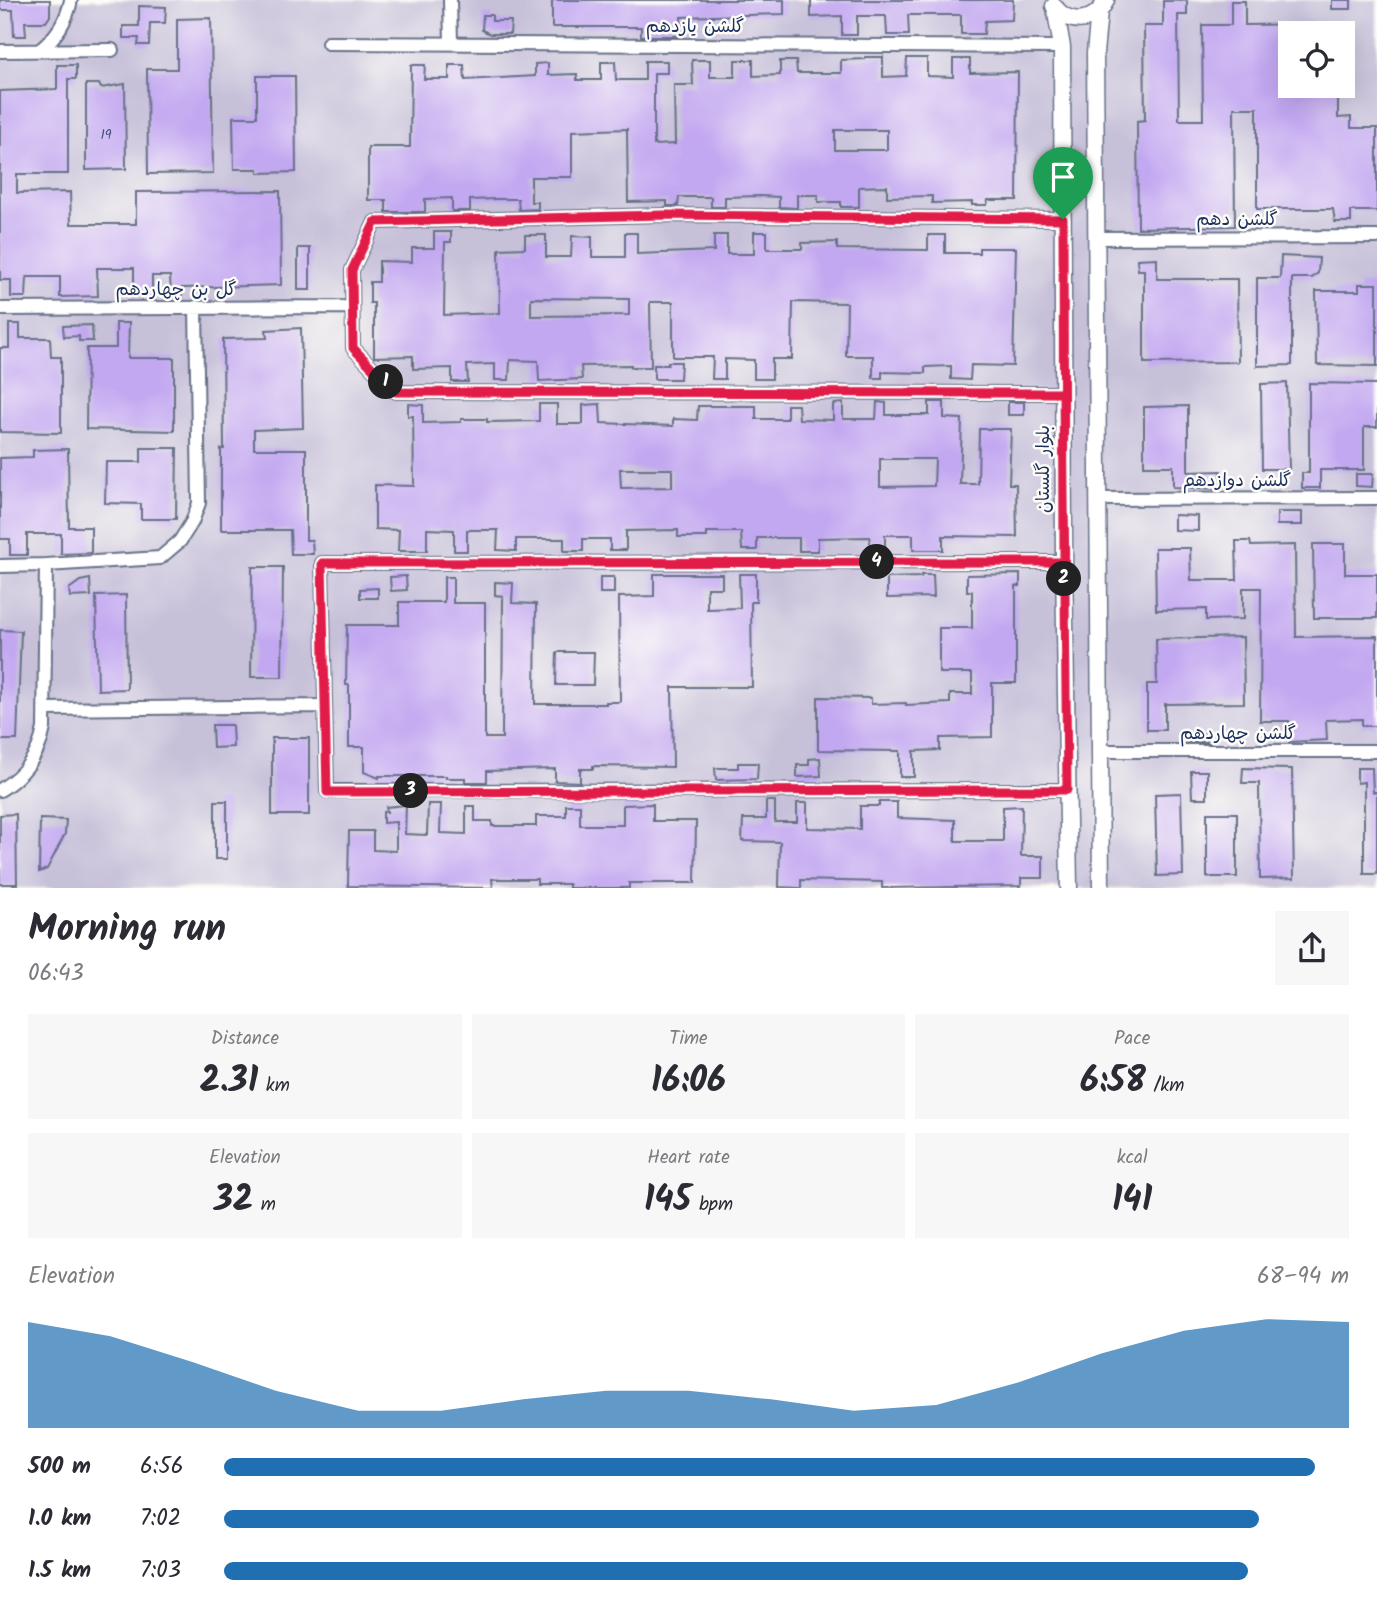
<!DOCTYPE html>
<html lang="en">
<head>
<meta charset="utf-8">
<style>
	:root { --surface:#fff; --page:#f7f7f7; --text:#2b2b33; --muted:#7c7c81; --accent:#1f6fb2 }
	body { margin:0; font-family:Kalam,"Playpen Sans Arabic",sans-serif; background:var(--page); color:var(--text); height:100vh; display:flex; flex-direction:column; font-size:26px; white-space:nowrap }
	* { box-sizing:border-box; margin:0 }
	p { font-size:23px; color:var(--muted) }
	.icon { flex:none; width:38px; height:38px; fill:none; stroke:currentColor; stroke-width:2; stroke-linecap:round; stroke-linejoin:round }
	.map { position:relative; height:888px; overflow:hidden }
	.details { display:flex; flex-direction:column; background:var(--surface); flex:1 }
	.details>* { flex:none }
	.buttons { position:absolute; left:1278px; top:21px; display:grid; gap:14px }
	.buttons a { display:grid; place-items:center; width:77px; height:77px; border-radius:0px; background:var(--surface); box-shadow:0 7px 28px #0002; font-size:35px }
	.pin { position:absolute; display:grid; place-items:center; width:60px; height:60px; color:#fff; margin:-72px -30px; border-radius:50% 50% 50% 0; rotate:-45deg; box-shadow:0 0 7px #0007 }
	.pin .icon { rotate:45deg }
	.km { position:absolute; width:35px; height:35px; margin:-18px; border-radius:50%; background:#222; color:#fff; font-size:19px; line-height:35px; text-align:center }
	.round { display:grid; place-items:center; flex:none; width:74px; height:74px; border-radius:0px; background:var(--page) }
	.head { display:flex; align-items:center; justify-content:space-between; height:119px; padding:0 28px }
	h1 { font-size:38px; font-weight:800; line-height:52px }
	.figures { display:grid; grid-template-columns:repeat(3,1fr); gap:10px; height:119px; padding:7px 28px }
	.figures div { display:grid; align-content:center; border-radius:0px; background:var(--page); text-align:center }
	.figures b { font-size:35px; font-weight:800 }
	.figures small { font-size:19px; font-weight:400 }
	.figures p { font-size:19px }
	.chart { height:196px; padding:14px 28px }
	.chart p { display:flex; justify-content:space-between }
	.chart svg { width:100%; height:126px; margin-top:7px; fill:var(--accent); opacity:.7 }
	ul { padding:0 28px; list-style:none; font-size:23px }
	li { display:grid; grid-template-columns:112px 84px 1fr; align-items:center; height:52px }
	li i { height:18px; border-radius:9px; background:var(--accent) }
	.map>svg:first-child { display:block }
	.industrial { fill:#c6c0d9; fill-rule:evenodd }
	.building { fill:#c2a7f1; fill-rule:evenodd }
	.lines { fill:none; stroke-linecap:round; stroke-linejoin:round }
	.street-casing { stroke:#677188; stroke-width:16 }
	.secondary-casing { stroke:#677188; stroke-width:19 }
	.street { stroke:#fff; stroke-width:12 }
	.secondary { stroke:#fff; stroke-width:16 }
	.route-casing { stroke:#fff; stroke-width:14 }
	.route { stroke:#e11d48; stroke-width:9 }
	.labels { text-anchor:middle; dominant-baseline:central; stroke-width:5; stroke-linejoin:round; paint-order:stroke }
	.number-label { font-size:14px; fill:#454d83 }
	.street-label { font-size:18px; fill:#1b2f5e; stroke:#fdfcf7 }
</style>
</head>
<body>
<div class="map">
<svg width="1377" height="889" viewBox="0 0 1377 889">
	<rect width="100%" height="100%" fill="#fdfcf7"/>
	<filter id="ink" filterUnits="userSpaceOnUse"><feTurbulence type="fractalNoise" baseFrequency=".0143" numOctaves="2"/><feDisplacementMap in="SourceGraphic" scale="14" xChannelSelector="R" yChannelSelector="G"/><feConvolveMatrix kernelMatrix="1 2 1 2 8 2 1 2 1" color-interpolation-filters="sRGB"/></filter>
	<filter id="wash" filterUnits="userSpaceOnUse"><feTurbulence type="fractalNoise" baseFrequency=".00686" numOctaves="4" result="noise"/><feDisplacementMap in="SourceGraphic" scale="28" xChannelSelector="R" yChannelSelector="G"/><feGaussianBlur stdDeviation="1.57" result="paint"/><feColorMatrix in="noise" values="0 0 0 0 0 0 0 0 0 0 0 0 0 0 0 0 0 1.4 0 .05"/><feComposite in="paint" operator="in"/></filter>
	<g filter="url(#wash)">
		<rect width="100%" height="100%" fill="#f5ecd7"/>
		<path class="industrial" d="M0 0H1377V888H0ZM1290 33H1342V86H1290Z"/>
		<g id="blocks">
			<path class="building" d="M0 0H50V16L46 22H25L26 36H14L13 10H0Z
				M552 0H784V14L681 17 682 36H641V27H552Z
				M811 0H1013L1012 20 985 21 984 34H961V15H908L909 35H887L886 16H857V35H842V16L811 17Z
				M1332 0H1351V9H1332Z
				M1163 1H1187V15H1178L1179 120H1203L1202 25H1231V1H1245V25L1337 24V33H1290V86H1338V118L1351 117V128H1377V211H1351V222H1335L1333 209H1257V108H1234L1235 226 1138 228 1137 121 1145 120 1144 26H1163Z
				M139 6 166 7 165 23H150L149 45H138L139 38H123V26H139Z
				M483 15H492V21H511L510 34H490L482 30Z
				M211 18 213 173 148 174 147 69H177V19Z
				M865 57H883V77L906 76 907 58H927V76L953 77V59H970V73L1018 72 1017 200H988L987 205H972V202L932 203V196L887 197V186L859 187V207H841V202H818V195H797V208L779 207V197L759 196 725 197V207H711V197H679L678 206H667V201L628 202 627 129 572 131V177H531V202H538V209L519 210 518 199H497L470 200V211H452V198L425 199V212H386V200H368V147H410L411 65H425L424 79H449V65H464L465 80 535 76V64L548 63V75L577 74V80H601V62H615L616 80H645V61H667V73H654V145L675 144 674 85H693L692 60H710V77H735V60H753V76L780 75V61H796L797 73H841V60L865 59ZM835 130H887V150H835Z
				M57 65H76V79H68V174H17V193L70 192 71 224H136V192L280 191 281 285 182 288V295H171L170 276H152V297L134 296V268H97L98 296 60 297V277H27L26 297H11V280H0V91L57 89Z
				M257 76H295L296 172 258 173V169H234L233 117H257Z
				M86 84H99L101 88 125 84 126 169 86 170Z
				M434 232H451V242H445L444 315 500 313 499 249 525 248V235H546V257H571L572 236 592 237V257H625V233H637V254L714 251V235H727V254H754V232H767V249H802V243L837 242V249L928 250V235H945V253H979V248H1016L1013 366 971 365 970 380 951 379V366L925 367V373L882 372V378H873V356H846L847 303 793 302 792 359H772V379H754V360L725 359V379H712L713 357H673V302H650L651 367H631V365L581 366 582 379 539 381 538 361 510 360 509 380H495V364L467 365 468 382H452V368L413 369V356L374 357V303H370V282H379V261L412 262V248H434ZM531 298 629 299V315L531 316Z
				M298 248H310V290H298Z
				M1281 256 1319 258 1318 273 1312 278H1292V365L1257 366V278H1280Z
				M1157 258V279H1237L1238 362 1144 363V270H1138L1137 259Z
				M1359 284H1377V366L1317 365 1316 291H1359Z
				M116 323H129L128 358H174V431L86 429 87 348H116Z
				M9 324H20V338H50L51 357H61V433L0 432V348H9Z
				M92 325 93 341H79V336L64 337 63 326Z
				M301 328 303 428 254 430V449H306V540H312L313 554H291L290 530H221V449H224L223 339 267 338 266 330Z
				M668 362H681L680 379H654V365H668Z
				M1287 383 1289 469H1262L1261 384Z
				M1309 383 1377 384V427H1364V470H1320V488H1302V473H1309Z
				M877 402 886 403V415H929V402H944V418L962 419 960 484H978L979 429H1011L1009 484H1016L1017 537 943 536V550H913V535H885V551H870V537L818 538V551H799V538H757V550H742L741 532H707V537H678V530L626 531V550H610V539H583V551H564V539H516V551L497 550 498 530H467V551H454V530L427 529V551H398L399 530 375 529V485L414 486 413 416H408V404L423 405V423L461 422V419H487V422L539 421V404H557V424H583V405L600 404 601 423 673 426V419L697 420 698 406H756V419H787V405H798L799 419 833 420V404L843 403V419H876ZM880 459H935L934 486 880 487ZM620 469H672V487L621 488Z
				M1008 402H1024V415H1008Z
				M1188 406V472L1221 471V489L1173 487V466H1144V407Z
				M141 448H177L176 519H141V504L105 503 106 462H141Z
				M68 449 69 527H91V553L61 554V534H27V555H10V539H0V458L33 457V450Z
				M1356 474H1373L1372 487 1356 486Z
				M1277 512H1302V525H1277Z
				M1174 515 1198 516V531L1174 530Z
				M1236 541H1250L1251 546 1295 545 1296 637 1377 636V726H1362V719L1326 720 1327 740 1289 742V721H1260L1261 588H1243V619L1206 620V609L1156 610 1155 548H1190L1191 580H1237Z
				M1313 544H1345V574H1377V618H1314Z
				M252 567H283L282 677H251Z
				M654 574H722V588H707V609L740 608 739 574H756V602H751L752 687H672L673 767 593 766V769H580V782L555 781V769L487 771V782H465V778H446V776H379V778L364 772V747H349V685H346L347 625H399V602H444V577H453V603H485V738H502L503 596 495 595V582L513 583 512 603 536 604 535 704H606V702H620L619 597 654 596Z
				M1020 574V586H1016V683H992V737L940 738V750L914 751V777H900V751L818 750V697L871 698V704L906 703V705L950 703V694H972V673H939V628H972V591H967V575Z
				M921 575H933L934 597 887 598V578L921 577Z
				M406 576 407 590 391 591 390 577Z
				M600 577H614V593H600Z
				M90 579 91 596 70 597 69 589 80 581Z
				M378 588V598H360V589Z
				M126 595 127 689 98 690 96 596Z
				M0 630 21 631 17 740H0Z
				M1243 637 1244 703 1165 704V730H1147V684H1157L1156 639Z
				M557 652H594L593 685H556Z
				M212 725H232L233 747 213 748Z
				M1186 733H1206V742H1186Z
				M272 738H309V815H272Z
				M820 758 821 776 797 777V765H809V759Z
				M738 763H758L757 779 716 780 715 768H738Z
				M1243 768 1292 769 1294 878 1260 879 1259 783H1242Z
				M1357 768H1372L1373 792H1377V874H1364V782L1357 783Z
				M1191 771H1207V798H1192Z
				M1181 793 1183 875 1157 876 1155 794Z
				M215 801H227V859H215Z
				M766 801H775V822H797V803H807V828L860 829V806H879V802H897V818L955 820V841H1003V807L1022 806 1021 856H1043V878H1021V886L882 888V882L801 880V888L779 887 780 842 742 841 743 819H766Z
				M428 804H441L440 833 466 834V806H475V821H492V826H536V816H566V805H580V825H623V805L653 804V821H696L695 883H629V888H569V884H537V879H492L493 888 348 886 349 831H373V850L396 851V822L383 823V812H387L386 807 406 805 405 834 427 835Z
				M1207 813H1237V877H1207Z
				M16 814 17 884H0V815Z
				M40 819 66 820 65 834 47 869 39 872Z"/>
		</g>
	</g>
	<g filter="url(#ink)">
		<use href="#blocks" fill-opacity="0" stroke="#677188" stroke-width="2"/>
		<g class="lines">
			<defs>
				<path id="street" d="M450 0 451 43
					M328 43 1062 47
					M40 50C56 37 67 21 71 0
					M0 51 112 50
					M1097 238 1377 237
					M0 309 352 307
					M1063 393 396 392 353 348 352 270 375 222 663 215 1063 219
					M1098 499 1377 498
					M1064 562 322 563 327 791 1067 790
					M0 566 46 565 160 558 180 541 192 522 199 503 196 307
					M44 709 325 706
					M1100 751H1377
					M0 790C24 775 39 756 44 728L46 565"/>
				<path id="secondary" d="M1054 6C1068 26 1096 24 1106 0
					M1055 7 1062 47 1064 562 1069 889
					M1099 12 1095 53 1101 889"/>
			</defs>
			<use href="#street" class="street-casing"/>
			<use href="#secondary" class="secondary-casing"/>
			<use href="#street" class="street"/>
			<use href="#secondary" class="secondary"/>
		</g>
	</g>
	<g class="lines" filter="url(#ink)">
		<defs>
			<path id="route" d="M1063 219 663 215 375 222 352 270 353 348 396 392 1063 393 1067 790 327 792 322 563 1064 562 1063 219"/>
		</defs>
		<use href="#route" class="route-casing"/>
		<use href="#route" class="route"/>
	</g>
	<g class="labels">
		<g class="number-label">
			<text x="106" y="135">19</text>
		</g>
		<g class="street-label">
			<text x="695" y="27">گلشن یازدهم</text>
			<text x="1237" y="220">گلشن دهم</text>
			<text x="176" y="290">گل بن چهاردهم</text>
			<text transform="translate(1044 469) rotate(-90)">بلوار گلستان</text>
			<text x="1237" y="481">گلشن دوازدهم</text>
			<text x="1238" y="734">گلشن چهاردهم</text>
		</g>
	</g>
</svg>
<div class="buttons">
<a><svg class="icon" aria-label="locate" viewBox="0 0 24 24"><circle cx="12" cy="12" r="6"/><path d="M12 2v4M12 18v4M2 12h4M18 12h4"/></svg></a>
</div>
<div class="pin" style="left:1063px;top:219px;background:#1e9e55"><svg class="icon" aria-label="arrive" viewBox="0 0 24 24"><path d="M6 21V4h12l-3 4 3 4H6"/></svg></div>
<b class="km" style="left:386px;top:382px">1</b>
<b class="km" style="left:1064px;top:579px">2</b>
<b class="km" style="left:411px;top:791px">3</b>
<b class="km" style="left:877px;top:562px">4</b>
</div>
<section class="details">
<div class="head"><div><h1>Morning run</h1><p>06:43</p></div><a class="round"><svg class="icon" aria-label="share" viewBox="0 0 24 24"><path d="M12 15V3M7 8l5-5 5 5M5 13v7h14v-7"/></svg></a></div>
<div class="figures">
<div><p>Distance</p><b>2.31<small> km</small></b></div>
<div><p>Time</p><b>16:06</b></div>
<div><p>Pace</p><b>6:58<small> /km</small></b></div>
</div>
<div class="figures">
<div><p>Elevation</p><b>32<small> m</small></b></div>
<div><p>Heart rate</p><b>145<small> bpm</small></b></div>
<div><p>kcal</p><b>141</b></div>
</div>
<div class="chart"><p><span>Elevation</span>68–94 m</p>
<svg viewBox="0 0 160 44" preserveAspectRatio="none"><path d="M0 44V7L10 12L20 21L30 31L40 38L50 38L60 34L70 31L80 31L90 34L100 38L110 36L120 28L130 18L140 10L150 6L160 7V44z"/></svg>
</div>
<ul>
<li><b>500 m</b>6:56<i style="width:97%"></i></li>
<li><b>1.0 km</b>7:02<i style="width:92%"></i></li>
<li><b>1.5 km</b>7:03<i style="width:91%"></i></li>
</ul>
</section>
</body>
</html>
